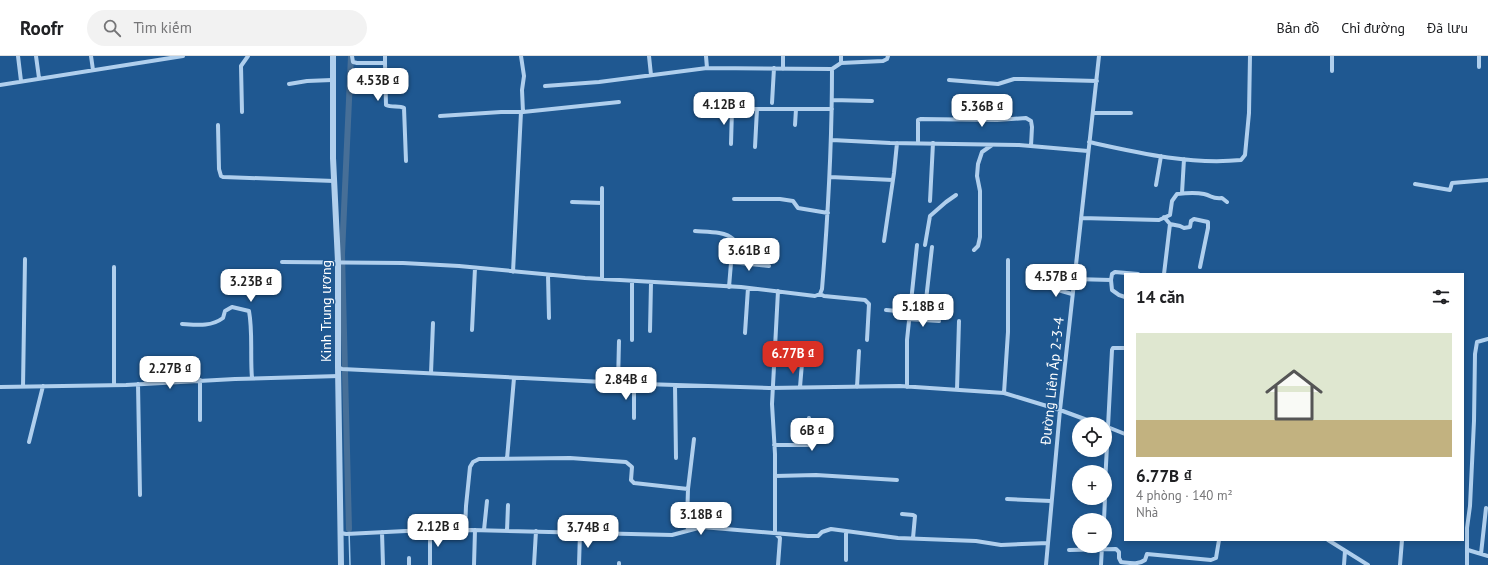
<!DOCTYPE html>
<html lang="vi">
<meta charset="utf-8">
<style>
body{margin:0;font-family:"PT Sans",sans-serif;background:#f2f2f2;color:#202124;height:100vh;display:flex;flex-direction:column;font-size:15px;white-space:nowrap}
*{box-sizing:border-box;margin:0}
p{font-size:13px;color:#757577}
.icon{flex:none;width:22px;height:22px;fill:none;stroke:currentColor;stroke-width:2;stroke-linecap:round;stroke-linejoin:round}
.map{position:relative;flex:1;overflow:hidden}
.side{position:absolute;left:1124px;top:217px;width:340px;height:268px;display:flex;flex-direction:column;background:#fff;border-radius:0px;box-shadow:0 2px 6px #0003}
.side>*{flex:none}
.controls{position:absolute;left:1072px;top:361px;display:grid;gap:8px}
.controls a{display:grid;place-items:center;width:40px;height:40px;border-radius:50%;background:#fff;box-shadow:0 2px 6px #0003;font-size:20px}
.price{position:absolute;translate:-50% -34px;padding:0 9px;border-radius:8px;background:#fff;color:#222;font-size:13px;line-height:26px;filter:drop-shadow(0 1px 2px #0008)}
.price::after{content:'';position:absolute;left:50%;top:24px;width:12px;height:9px;margin-left:-6px;background:inherit;clip-path:polygon(0 0,100% 0,50% 100%)}
.price.current{background:#d93025;color:#fff}
ul{padding:0;list-style:none}
li{display:grid;align-content:center;gap:8px;height:212px;padding:0 12px}
li+li{border-top:1px solid #e0e0e0}
li span{display:grid;place-items:center;height:124px;border-radius:0px;color:#555}
li>.icon{margin-inline-start:auto}
span .icon{width:72px;height:72px;fill:#fffc;stroke-width:1}
li b{font-size:17px}
h2{display:flex;justify-content:space-between;align-items:center;height:48px;padding:0 12px;font-size:17px}
header{display:flex;align-items:center;gap:24px;box-sizing:border-box;height:56px;padding:0 20px;background:#fff;border-bottom:1px solid #e0e0e0}
header strong{font-size:19px}
nav{display:flex;gap:22px;margin-inline-start:auto;font-size:14px}
.search{width:280px;height:36px;background:#f2f2f2;display:flex;align-items:center;gap:10px;box-sizing:border-box;padding:0 14px;border-radius:22px;color:#757577;font-size:15px}
.map>svg:first-child{display:block}
.lines{fill:none;stroke-linecap:round;stroke-linejoin:round}
.stream{stroke:#a3cbef;stroke-width:1.5}
.canal{stroke:#476f97;stroke-width:6}
.minor{stroke:#b0cfed;stroke-width:4}
.tertiary{stroke:#b0cfed;stroke-width:6}
.labels{text-anchor:middle;dominant-baseline:central;stroke-width:3;stroke-linejoin:round;paint-order:stroke}
.street-label{font-size:14px;fill:#fff;stroke:#1f5891}
</style>
<header>
<strong>Roofr</strong>
<div class="search"><svg class="icon" aria-label="search" viewBox="0 0 24 24"><circle cx="10" cy="10" r="6"/><path d="M15 15l6 6"/></svg>Tìm kiếm</div>
<nav><a>Bản đồ</a><a>Chỉ đường</a><a>Đã lưu</a></nav>
</header>
<div class="map">
<svg width="1488" height="509" viewBox="0 0 1488 509">
<rect width="100%" height="100%" fill="#1f5891"/>
<g class="lines">
<path class="stream" d="M349,473L350,509"/>
<path class="canal" d="M349,473L342,198L351,0"/>
<path class="minor" d="M18,0L21,25
M36,0L39,22
M91,0L93,14
M352,0L353,6L357,7H385L386,49C392,52 399,49 404,52L406,105
M385,0V7
M521,0L524,20L522,34L523,56
M649,0L651,19
M706,0L707,12
M783,0V13
M841,0V7
M1332,0V15
M1479,0V11
M832,13L841,7L883,5L887,3L888,0
M949,24L998,28L1014,23H1023L1097,25
M289,28L307,25L332,24
M0,29L183,0
M832,44L872,45
M772,47L774,12
M242,56L241,10L248,0
M1093,57H1131
M440,60L501,56H523L619,46
M218,69L219,113L221,120L223,121L334,125
M795,69L796,53H832
M832,84L890,87L1019,89L1088,95
M1089,86C1139,97 1190,109 1241,104L1245,99L1249,57L1250,0
M918,87V64L921,63L997,64L1026,62L1031,65L1032,71L1031,90
M731,88L732,53H796
M755,91L757,53
M830,121L893,124
M1415,128L1450,134L1452,127L1488,124
M1156,129L1161,100
M602,132V223
M1182,137L1184,103
M734,143H780L793,145L798,152L828,157
M930,145L933,87
M572,146L602,147
M1164,161L1170,168L1180,170L1184,172L1190,171L1191,165L1194,163L1208,166V172L1200,211
M1081,162L1159,164L1170,159L1172,145L1177,138C1185,137 1195,136 1204,138C1213,140 1211,143 1222,142L1227,146
M695,175C706,176 725,175 733,183L729,231
M884,185L894,117L897,87
M925,189L930,160L946,146L956,139
M974,194L978,190L980,181V135L977,120L978,108L982,96L992,89
M282,206L403,207L459,210L585,222L741,231L815,240L820,238L822,233C828,160 832,87 832,13L707,12L599,26L545,30
M731,206L769,210
M114,211V329
M513,216L521,56
M1164,218L1170,168
M548,219L549,262
M1074,223L1111,224
M632,225V284
M1044,230L1072,238
M778,235L772,348L775,398V477L780,482L778,509
M820,238L824,240L865,244L869,248L867,284
M1125,241L1119,239L1112,234L1111,224L1112,218L1115,216L1138,218
M926,244L932,191
M886,254L909,256
M908,263L939,265
M182,268C197,269 211,271 223,262L225,255L232,251L249,255C253,277 250,300 252,322
M472,274L475,212
M650,275L651,227
M745,277L748,232
M338,311L342,313L644,328L769,332L900,330L1004,337L1060,354L1098,368
M431,317L433,267
M200,324V364
M618,327L619,285
M138,328L140,439
M675,329L676,402
M0,331L126,329L235,323L339,320
M23,331L25,203
M800,331L802,307
M857,331L859,295
M907,331V284L917,189
M957,334L959,265
M1004,337L1008,276V204
M634,362V327
M1105,370L1125,378
M29,386L43,330
M774,389H808L811,386L809,362
M507,403L514,322
M775,420L816,419L897,424
M1105,428L1112,294L1113,292H1125
M688,433L694,383
M1007,443L1051,445
M902,458L913,459L915,460L913,482
M1104,464L1105,442
M465,474L466,450L470,411L473,406L479,403L570,402L626,406L632,411L631,424L634,427L688,433L687,465L688,474
M484,474L487,445
M430,475V509
M507,475L508,449
M382,476L383,509
M341,477L346,478L406,475L471,474L672,479L702,471L808,480H818L822,476L831,473L898,482L976,485L1001,489L1048,487
M1328,484L1368,509
M1069,494L1116,493L1119,496V502L1121,506C1130,507 1138,509 1145,504L1147,498L1211,504L1216,502L1219,484
M1468,494L1488,500
M1481,498L1486,452
M846,504V475
M409,509V502
M474,509L475,474
M534,509L536,475
M579,509L580,476
M619,509V507
M1046,509L1060,354L1099,0
M1101,509L1102,490
M1344,509L1345,495
M1400,509L1402,484
M1467,509V472L1470,450L1474,365L1475,298L1477,286L1488,283"/>
<path class="tertiary" d="M333,0V102L338,206V311L341,509"/>
</g>
<g class="labels">
<g class="street-label">
<text transform="translate(326 255) rotate(-90)">Kinh Trung ương</text>
<text transform="translate(1052 325) rotate(-84)">Đường Liên Ấp 2-3-4</text>
</g>
</g>
</svg>
<div class="controls">
<a><svg class="icon" aria-label="locate" viewBox="0 0 24 24"><circle cx="12" cy="12" r="6"/><path d="M12 2v4M12 18v4M2 12h4M18 12h4"/></svg></a>
<a>+</a>
<a>−</a>
</div>
<b class="price" style="left:378px;top:46px">4.53B ₫</b>
<b class="price" style="left:724px;top:70px">4.12B ₫</b>
<b class="price" style="left:982px;top:72px">5.36B ₫</b>
<b class="price" style="left:749px;top:216px">3.61B ₫</b>
<b class="price" style="left:1056px;top:242px">4.57B ₫</b>
<b class="price" style="left:251px;top:247px">3.23B ₫</b>
<b class="price" style="left:923px;top:272px">5.18B ₫</b>
<b class="price current" style="left:793px;top:319px">6.77B ₫</b>
<b class="price" style="left:170px;top:334px">2.27B ₫</b>
<b class="price" style="left:626px;top:345px">2.84B ₫</b>
<b class="price" style="left:812px;top:396px">6B ₫</b>
<b class="price" style="left:701px;top:480px">3.18B ₫</b>
<b class="price" style="left:438px;top:492px">2.12B ₫</b>
<b class="price" style="left:588px;top:493px">3.74B ₫</b>
<section class="side">
<h2>14 căn<svg class="icon" aria-label="filters" viewBox="0 0 24 24"><path d="M4 7h16M4 17h16"/><circle cx="9" cy="7" r="2"/><circle cx="15" cy="17" r="2"/></svg></h2>
<ul>
<li><span style="background:linear-gradient(#dfe7d0 70%,#c2b280 0)"><svg class="icon" aria-label="home" viewBox="0 0 24 24"><path d="M3 11l9-7 9 7M6 9v11h12V9"/></svg></span><div><b>6.77B ₫</b><p>4 phòng · 140 m²</p><p>Nhà</p></div></li>
</ul>
</section>
</div>
